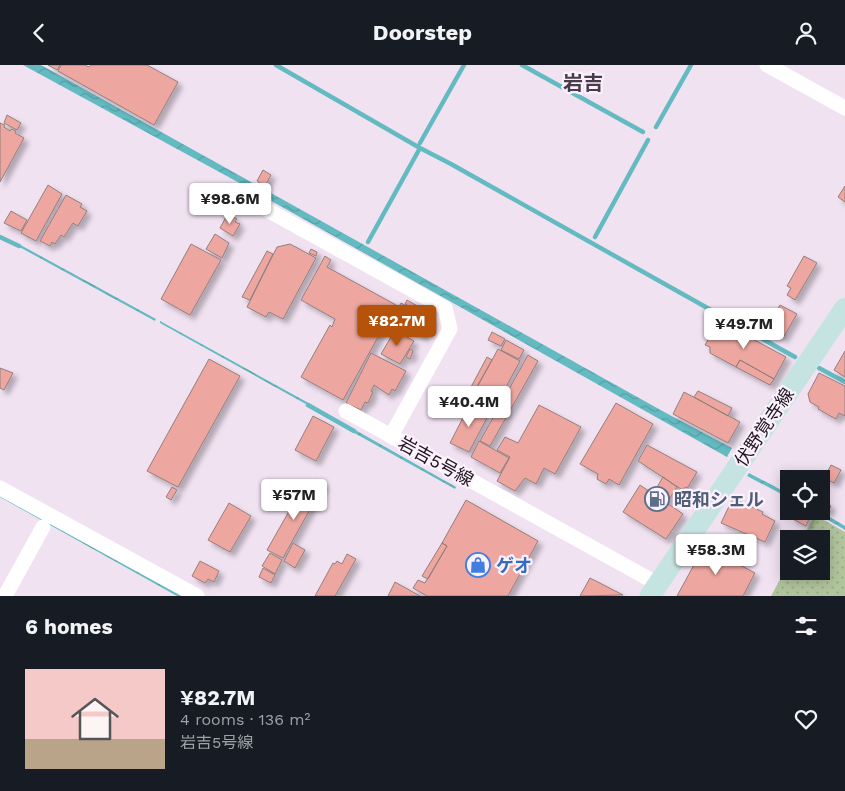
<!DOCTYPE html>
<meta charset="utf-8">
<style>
body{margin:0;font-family:"Work Sans","Noto Sans JP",sans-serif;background:#242831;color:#f1f3f6;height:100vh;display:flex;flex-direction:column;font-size:19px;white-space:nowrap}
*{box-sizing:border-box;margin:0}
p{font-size:16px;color:#9ea1a6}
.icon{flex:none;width:28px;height:28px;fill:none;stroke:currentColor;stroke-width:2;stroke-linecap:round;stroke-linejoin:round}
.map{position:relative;height:531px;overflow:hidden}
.drawer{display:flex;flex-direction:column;background:#171b24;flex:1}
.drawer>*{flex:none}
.controls{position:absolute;left:780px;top:405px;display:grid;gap:10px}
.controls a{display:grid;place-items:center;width:50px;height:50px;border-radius:0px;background:#171b24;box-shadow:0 2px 12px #0003;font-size:25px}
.price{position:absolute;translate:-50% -42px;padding:0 11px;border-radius:5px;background:#fff;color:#222;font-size:16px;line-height:32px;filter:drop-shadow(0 1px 2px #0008)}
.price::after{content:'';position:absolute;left:50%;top:30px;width:15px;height:11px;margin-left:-8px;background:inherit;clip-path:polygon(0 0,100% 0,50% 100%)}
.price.current{background:#b45309;color:#fff}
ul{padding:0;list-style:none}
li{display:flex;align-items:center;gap:15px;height:125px;padding:0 25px}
li span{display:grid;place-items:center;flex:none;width:140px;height:100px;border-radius:0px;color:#555}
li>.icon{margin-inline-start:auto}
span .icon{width:60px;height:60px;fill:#fffc;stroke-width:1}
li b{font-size:21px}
h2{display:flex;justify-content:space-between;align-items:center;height:60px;padding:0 25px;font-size:21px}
header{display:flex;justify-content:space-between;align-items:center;height:65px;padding:0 25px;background:#171b24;font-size:22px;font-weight:700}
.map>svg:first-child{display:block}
.green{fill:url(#green-dots)}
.water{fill:url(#water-waves)}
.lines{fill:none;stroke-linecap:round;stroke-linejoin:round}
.stream{stroke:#63bbc1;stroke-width:4.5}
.building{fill:#eda7a0;stroke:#947e7c;filter:url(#shadow)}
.minor{stroke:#fff;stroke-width:15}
.secondary{stroke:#c5e3e0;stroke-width:21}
.labels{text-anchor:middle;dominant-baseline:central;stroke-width:4.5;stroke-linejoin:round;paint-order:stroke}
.street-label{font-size:18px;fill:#1c171d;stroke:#fcf0fd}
.service-label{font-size:18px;font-weight:bold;fill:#4e5e75;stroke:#fcf0fd;text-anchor:start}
.shop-label{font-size:18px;font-weight:bold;fill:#366cbe;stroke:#fcf0fd;text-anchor:start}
.quarter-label{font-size:20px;font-weight:bold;fill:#493c4a;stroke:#fcf0fd}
</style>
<header><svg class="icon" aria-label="back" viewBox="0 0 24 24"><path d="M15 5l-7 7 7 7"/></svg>Doorstep<svg class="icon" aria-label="person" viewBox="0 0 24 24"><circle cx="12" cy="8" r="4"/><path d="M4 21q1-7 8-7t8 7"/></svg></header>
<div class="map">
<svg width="845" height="531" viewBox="0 0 845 531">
<defs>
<pattern id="green-dots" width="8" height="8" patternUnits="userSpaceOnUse" patternTransform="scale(1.25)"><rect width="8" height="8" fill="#b1c59d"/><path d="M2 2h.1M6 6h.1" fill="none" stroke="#98a887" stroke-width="1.8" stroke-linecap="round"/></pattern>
<pattern id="water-waves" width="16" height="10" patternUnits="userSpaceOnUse" patternTransform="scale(1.25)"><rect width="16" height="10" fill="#63bbc1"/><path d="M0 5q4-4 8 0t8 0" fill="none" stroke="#55a0a5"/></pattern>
<filter id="shadow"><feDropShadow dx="4.5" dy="4.5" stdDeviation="2.5" flood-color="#0004"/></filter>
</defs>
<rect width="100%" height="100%" fill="#f1e2f2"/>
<path class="green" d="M815,450L845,467V531H771L789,498V506H821V474H802Z"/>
<path class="water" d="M23,0H41L666,348L732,383L727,392L234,115Z
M15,177L156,254L155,256L14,179Z
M160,256L314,341L313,343L160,258Z
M350,362L456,422L455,424L349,365Z
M749,408L789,429V433L747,411Z
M0,427L186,531H177L0,432Z
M813,446H820L845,461V465Z"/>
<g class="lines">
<path class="stream" d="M276,0L420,83L451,99L711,245
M522,0L643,67
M656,62L691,0
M420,78L464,0
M0,172L19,181
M595,172L648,75
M368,177L420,83
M718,249L795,292
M819,303L845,317
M308,340L354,366"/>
</g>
<path class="building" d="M48,0H60L57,5Z
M61,0H85L89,2L91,0H147L178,17L154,60L58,6Z
M7,50L21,58L17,65L4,58Z
M0,58L5,60L4,62L10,66L12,64L16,66L15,68L24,73L0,117Z
M263,105L271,110L265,121L257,116Z
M48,120L62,129L36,176L21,168Z
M845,121V137L838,132Z
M66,130L82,139L80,142L87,146L78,161L73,158L64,172L61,170L55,179L52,177L50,181L40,176Z
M11,146L27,155L21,166L4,158Z
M229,150L237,154L235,157L240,159L233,171L220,163L226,152L228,153Z
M215,169L229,178L222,193L206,184Z
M191,179L221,195L190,250L161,234Z
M290,179L316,193L283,254L269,247L266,252L247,242L277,182Z
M311,184L317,187L316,191L309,188Z
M267,186L273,189L250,235L242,232Z
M325,191L331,195L327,202L396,240L343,335L301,312L330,260L332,262L335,254L301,235Z
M804,191L817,198L795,235L787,230L791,223L787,221Z
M407,235L424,245L422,248L405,239Z
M401,238L432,255L423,272L392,254Z
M780,240L797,249L783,273L766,264Z
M719,256L786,292L774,314L740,295L736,302L710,288V282L705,280Z
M395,265L414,276L400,299L381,289Z
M492,267L505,274L501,281L488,275Z
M506,275L524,285L519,294L501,285Z
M410,284L413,286L410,294L406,292Z
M498,284L520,296L492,348L474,337L473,339L469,337Z
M845,286V312L834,305Z
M371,288L406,306L395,326L392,324L389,330L374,320L371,326L373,327L368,338L365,337L361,345L346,338Z
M528,290L538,296L490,381L480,376Z
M487,292L492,295L475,325L471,322Z
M209,294L240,311L178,422L147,406Z
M740,295L774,314L770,320L736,302Z
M0,303L13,308L4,325L0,323Z
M819,308L845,321V351L839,348L836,354L818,344L819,342L810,337L808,329Z
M698,326L732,343L728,351L694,332Z
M684,327L740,357L728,378L673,349Z
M475,338L480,340L477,346L488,351L469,387L450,378L469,341L472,342Z
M616,338L653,359L619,420L609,414L606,419L597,414L598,409L580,399Z
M539,340L581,362L555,409L544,403L536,419L525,413L515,426L497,416L510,392L497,385L505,372L518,378Z
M313,351L334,362L316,396L295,385Z
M479,376L509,393L500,408L471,392Z
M647,380L697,407L688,422L681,424L638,396Z
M831,400L841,405L834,418L824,413Z
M663,412L677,422L667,438L683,449L666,474L623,447L640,420L653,429Z
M316,414L324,419L283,493L267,485L300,427L307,431Z
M172,422L177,425L171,435L166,432Z
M733,433L763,447L762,449L775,456L765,477L721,458Z
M466,435L538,476L508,531H427L413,523L418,515L425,518L447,481L442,478Z
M823,436L831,441L828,447L821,444Z
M229,438L251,451L230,487L208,475Z
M794,446H805L811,449L806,461L791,453Z
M707,476L726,487L723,491L755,508L743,531H677Z
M293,478L305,485L295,503L284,496Z
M442,478L447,481L428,514L422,511Z
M270,488L282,495L275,509L262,501Z
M347,489L356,494L335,531H315L333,498L335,499L337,496L342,499Z
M200,496L219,506L214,517L208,514L205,518L192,511Z
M263,503L275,510L271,518L259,512Z
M590,513L623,530L580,531Z
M395,517L420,531H388Z"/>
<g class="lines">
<path class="minor" d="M767,0L845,43
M262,142L445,243L450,264L391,371L658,519
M346,346L391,371
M0,423L197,531
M5,531L43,462"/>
<path class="secondary" d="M650,531L845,243"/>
</g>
<defs>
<symbol id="fuel-ring" viewBox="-11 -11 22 22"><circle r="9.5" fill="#fcf0fd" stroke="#5c6f8a" stroke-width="1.5"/><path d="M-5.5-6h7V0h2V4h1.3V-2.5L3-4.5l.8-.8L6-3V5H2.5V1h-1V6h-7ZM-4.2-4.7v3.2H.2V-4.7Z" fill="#5c6f8a"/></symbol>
<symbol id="shop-ring" viewBox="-11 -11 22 22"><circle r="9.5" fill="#fcf0fd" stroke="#3f7fe0" stroke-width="1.5"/><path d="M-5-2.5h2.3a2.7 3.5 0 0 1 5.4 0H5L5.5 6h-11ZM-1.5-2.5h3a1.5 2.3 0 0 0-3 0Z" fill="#3f7fe0"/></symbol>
</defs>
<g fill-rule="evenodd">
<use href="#fuel-ring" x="643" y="420" width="28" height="28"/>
<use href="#shop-ring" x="464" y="486" width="28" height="28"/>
</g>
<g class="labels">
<g class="street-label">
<text transform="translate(764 362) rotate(-56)">伏野覚寺線</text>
<text transform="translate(436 396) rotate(29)">岩吉5号線</text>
</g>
<g class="service-label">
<text x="674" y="434">昭和シェル</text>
</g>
<g class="shop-label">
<text x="496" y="500">ゲオ</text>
</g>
<g class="quarter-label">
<text x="583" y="18">岩吉</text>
</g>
</g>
</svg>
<div class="controls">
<a><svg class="icon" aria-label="locate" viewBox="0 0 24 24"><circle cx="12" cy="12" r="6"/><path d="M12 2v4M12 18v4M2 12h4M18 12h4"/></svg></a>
<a><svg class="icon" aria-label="layers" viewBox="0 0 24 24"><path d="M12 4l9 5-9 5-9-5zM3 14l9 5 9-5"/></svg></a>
</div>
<b class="price" style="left:230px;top:160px">¥98.6M</b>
<b class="price current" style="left:397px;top:282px">¥82.7M</b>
<b class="price" style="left:744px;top:285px">¥49.7M</b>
<b class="price" style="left:469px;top:363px">¥40.4M</b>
<b class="price" style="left:294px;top:456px">¥57M</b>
<b class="price" style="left:716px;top:511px">¥58.3M</b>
</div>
<section class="drawer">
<h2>6 homes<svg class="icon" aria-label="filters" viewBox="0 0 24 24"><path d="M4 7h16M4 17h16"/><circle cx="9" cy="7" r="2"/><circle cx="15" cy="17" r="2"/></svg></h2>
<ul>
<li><span style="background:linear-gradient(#f6c9c9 70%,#b9a48a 0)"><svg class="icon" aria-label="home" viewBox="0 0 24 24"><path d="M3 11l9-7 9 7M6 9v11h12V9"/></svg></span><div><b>¥82.7M</b><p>4 rooms · 136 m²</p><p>岩吉5号線</p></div><svg class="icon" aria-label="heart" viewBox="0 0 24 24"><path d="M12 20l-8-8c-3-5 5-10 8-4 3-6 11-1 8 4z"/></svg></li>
</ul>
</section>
